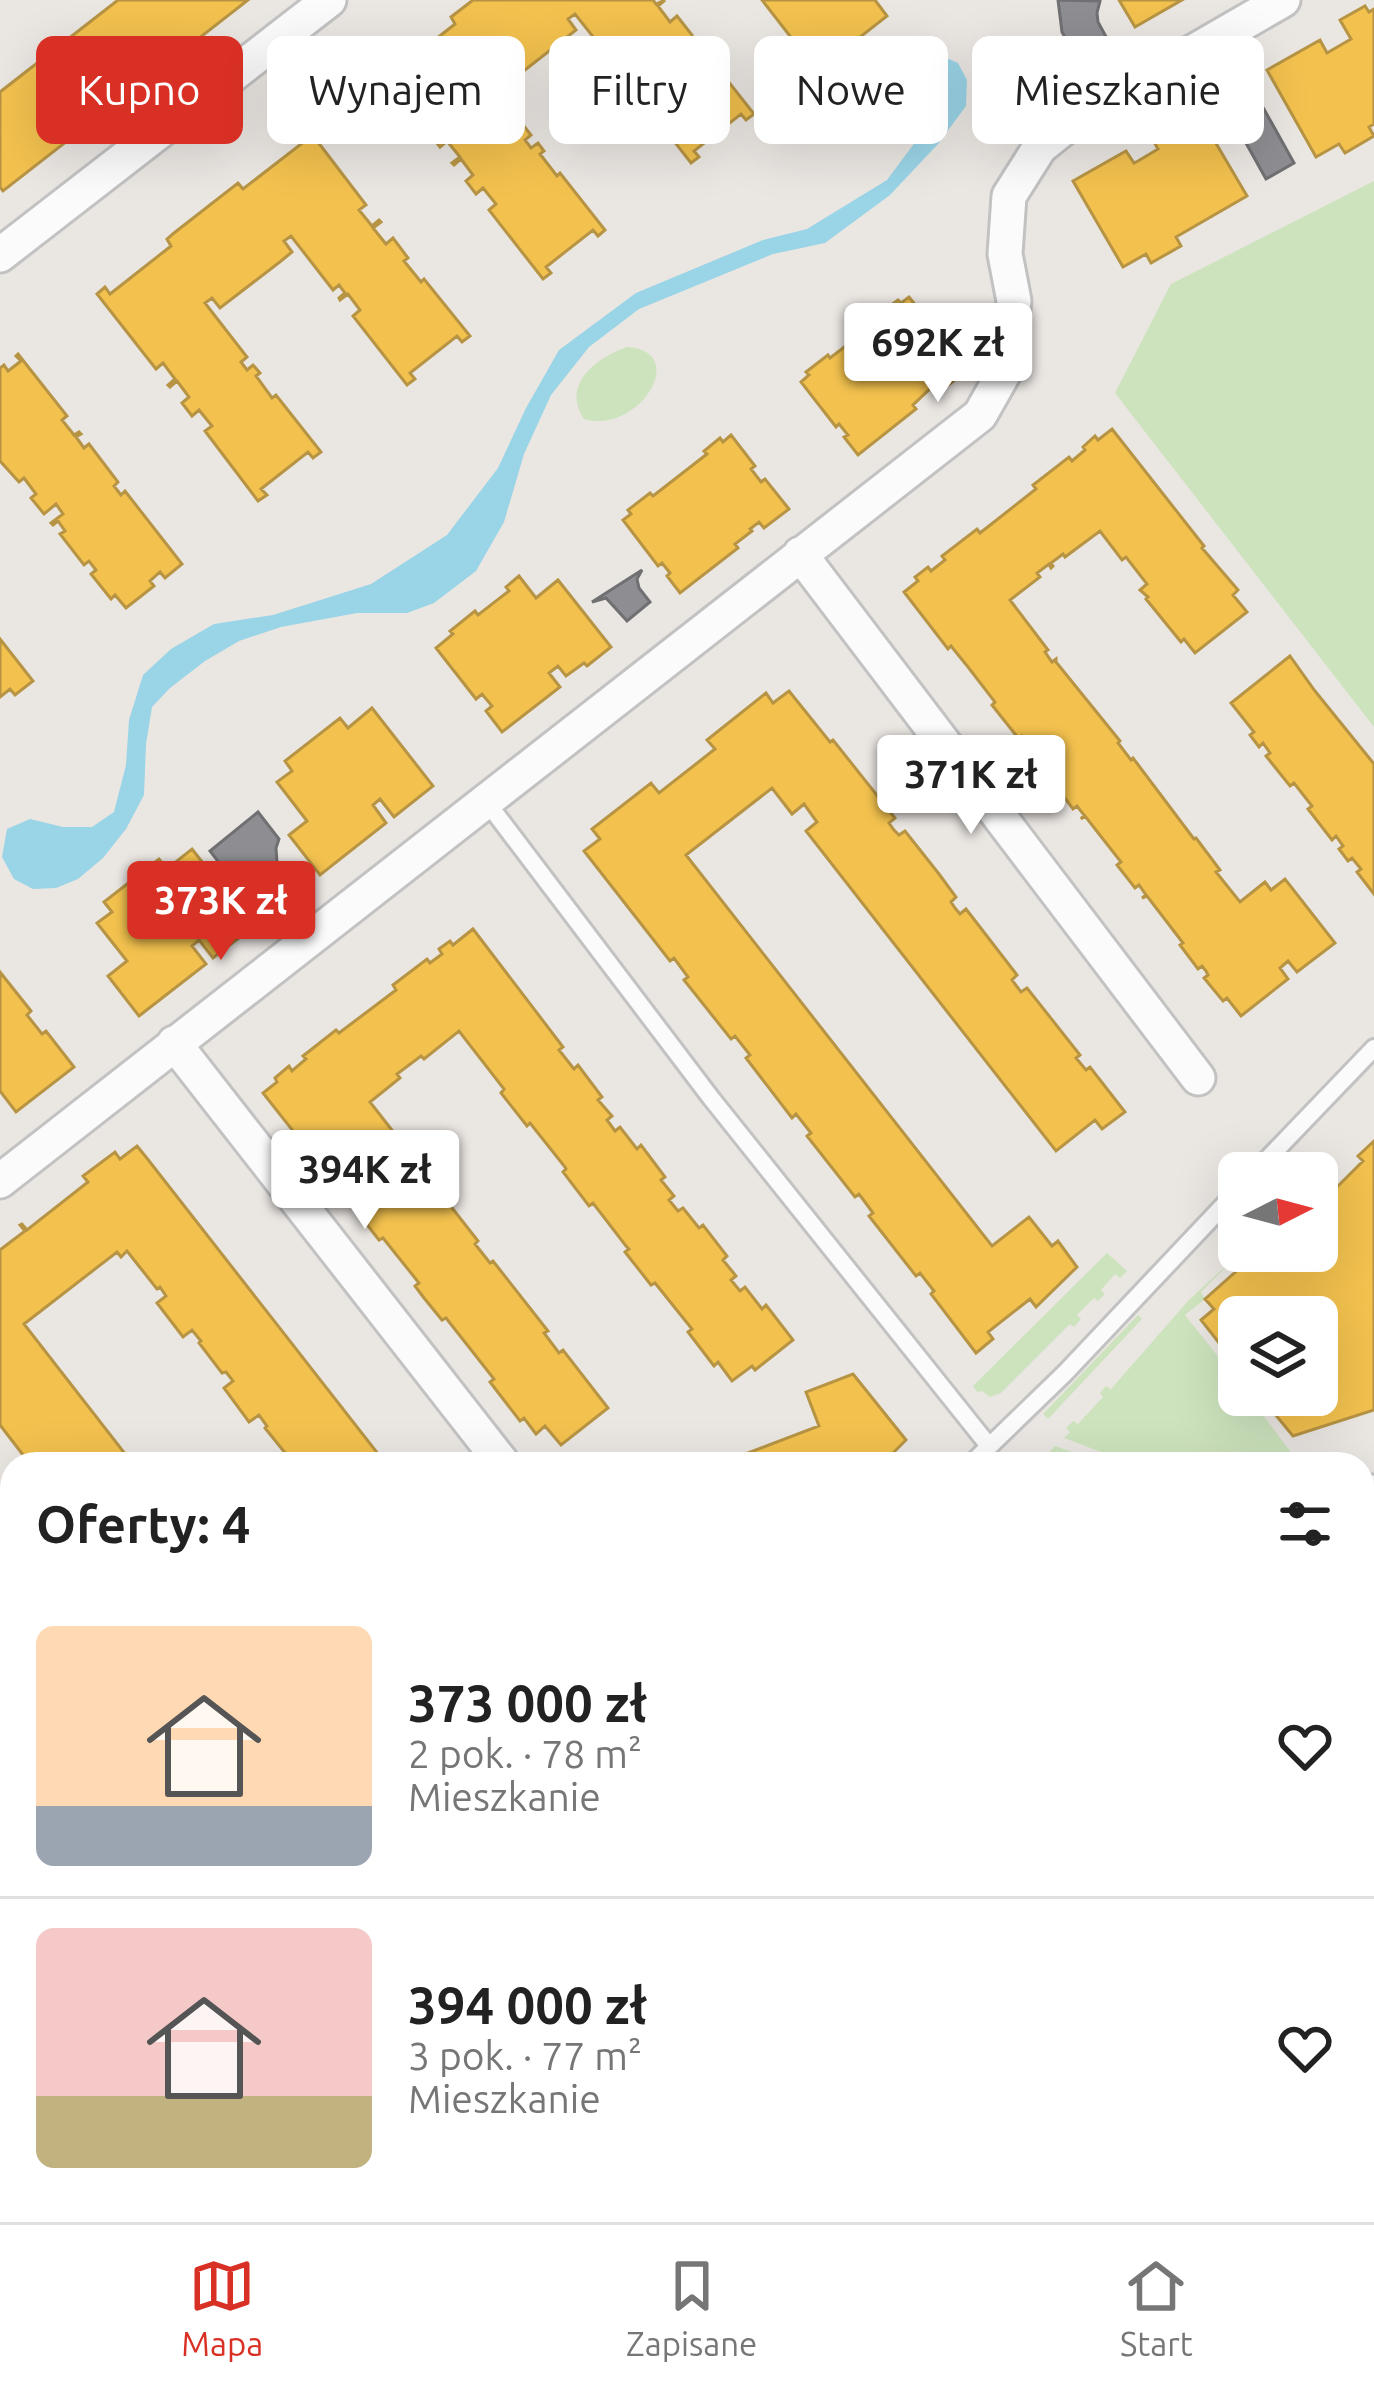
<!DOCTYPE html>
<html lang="pl">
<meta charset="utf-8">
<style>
body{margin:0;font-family:Ubuntu,sans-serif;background:#f2f2f2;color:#222;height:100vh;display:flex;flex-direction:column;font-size:45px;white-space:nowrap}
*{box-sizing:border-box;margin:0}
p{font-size:39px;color:#767676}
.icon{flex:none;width:66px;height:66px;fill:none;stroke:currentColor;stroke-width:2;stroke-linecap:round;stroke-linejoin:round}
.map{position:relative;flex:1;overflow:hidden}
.side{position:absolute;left:0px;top:1452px;width:1374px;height:771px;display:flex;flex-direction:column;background:#fff;border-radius:36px 36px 0 0;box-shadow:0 12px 48px #0002}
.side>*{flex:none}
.top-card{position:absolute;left:36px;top:36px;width:1302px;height:108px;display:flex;gap:24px}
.needle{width:78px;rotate:84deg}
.tools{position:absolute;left:1218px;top:1152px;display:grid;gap:24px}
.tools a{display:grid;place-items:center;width:120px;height:120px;border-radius:18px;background:#fff;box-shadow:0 12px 48px #0002;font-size:60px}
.price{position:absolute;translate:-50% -102px;padding:0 27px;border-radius:12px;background:#fff;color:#222;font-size:39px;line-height:78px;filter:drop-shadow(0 3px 6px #0008)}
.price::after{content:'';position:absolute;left:50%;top:72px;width:36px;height:27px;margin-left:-18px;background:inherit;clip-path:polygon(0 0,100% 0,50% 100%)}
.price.active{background:#d93025;color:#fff}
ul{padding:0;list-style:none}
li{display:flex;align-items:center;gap:36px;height:300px;padding:0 36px}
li+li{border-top:3px solid #e0e0e0}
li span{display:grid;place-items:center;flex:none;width:336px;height:240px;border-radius:18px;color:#555}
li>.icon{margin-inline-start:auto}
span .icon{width:144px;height:144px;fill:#fffc;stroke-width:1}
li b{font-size:51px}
h2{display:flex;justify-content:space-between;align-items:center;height:144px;padding:0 36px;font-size:51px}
.tag{padding:0 42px;border-radius:18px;background:#fff;box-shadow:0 12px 48px #0002;font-size:42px;line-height:108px}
.tag.active{background:#d93025;color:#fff}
.dock{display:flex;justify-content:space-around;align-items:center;height:168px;border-top:3px solid #e0e0e0;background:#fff;font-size:33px;color:#767676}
.dock a{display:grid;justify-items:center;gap:6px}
.dock .active{color:#d93025}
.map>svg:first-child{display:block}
.green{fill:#cde3bd}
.water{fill:#9ad4e7}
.homes{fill:#f2c14e;stroke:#b79444;stroke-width:3}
.industry{fill:#8d8d92;stroke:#707073;stroke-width:3}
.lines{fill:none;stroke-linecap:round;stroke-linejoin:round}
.canal{stroke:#9ad4e7;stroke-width:33}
.lane-casing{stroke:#c3c2c2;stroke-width:22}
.street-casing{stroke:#c3c2c2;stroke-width:39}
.secondary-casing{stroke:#c3c2c2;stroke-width:51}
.lane{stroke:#fcfbfb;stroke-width:16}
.street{stroke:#fcfbfb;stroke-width:33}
.secondary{stroke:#fcfbfb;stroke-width:45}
.tram{stroke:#dededf;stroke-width:3}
</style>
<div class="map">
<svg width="1374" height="2222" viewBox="0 0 1374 2222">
<rect width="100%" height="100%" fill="#eae6e2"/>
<path class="green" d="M1374,181V727L1115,393L1171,284Z
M627,347C691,351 639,435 584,419C561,384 596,358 627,347Z
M1242,1251L1201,1292L1205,1299L1185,1315L1239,1383V1395H1248L1293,1455L1292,1461L1287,1464H1134L1132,1459L1117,1453L1112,1456L1064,1438L1070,1432L1066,1428L1073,1421L1078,1424L1103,1397L1100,1393L1106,1386L1111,1389L1188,1301Z
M1107,1253L1127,1271L1120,1278L1115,1274L1101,1290L1105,1294L1098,1301L1094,1298L1077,1315L1081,1319L1074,1327L1070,1324L1001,1393L990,1397L982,1391L977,1392L973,1386Z
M1138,1315L1142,1319L1048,1419L1043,1414Z
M1055,1446L1105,1464H1038L1034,1460L1041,1453L1045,1457Z
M0,1556L12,1571V1719L0,1703Z
M12,1911V1973L0,1957V1915Z
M12,2112V2211H50L39,2222H0V2116Z
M409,2211H438L441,2214L446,2211H502V2222H413L408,2216Z"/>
<path class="water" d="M942,56L958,63L967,80L966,106L938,144L890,195L825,243L773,254L639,309L589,347L551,395L524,454L504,522L476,571L434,603L407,613H357L281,627L239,641L205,661L170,688L152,707L146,744L144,795L126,829L103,858L78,879L56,888L33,889L14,879L2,857L7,829L30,819L63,827H92L114,812L126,765L129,720L143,675L171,649L214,624L273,615L371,584L447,535L498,468L526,408L559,350L636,293L763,240L807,229L887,180L916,141L931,115L938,87L932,73L933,64Z"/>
<path class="homes" d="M118,0H248L3,191L0,187V92Z
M473,0H653L656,4L665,0L658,6L670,22L677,16L692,35L689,39L705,60L709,57L754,114L746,120L741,114L694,151L699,157L691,163L637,94L644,88L632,72L625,78L623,76L629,71L624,63L618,68L575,14L568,19L576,30L516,77L504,86L496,76L489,81L531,135L525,140L531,148L538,143L544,151L540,154L557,176L560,173L605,230L598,236L593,230L546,267L551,273L543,279L489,210L496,204L483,188L476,194L466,181L473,175L461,159L454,165L452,163L460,157L447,141L440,147L381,72L389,65L394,72L455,24L451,17Z
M762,0H875L887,16L817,71Z
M1119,0H1182L1135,27Z
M1365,6L1369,12L1374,9V124L1369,127L1374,136L1345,153L1339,144L1316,157L1267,70L1320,40L1327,53L1351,39L1340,20Z
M359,53L367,63L349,77L341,66Z
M1197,111L1247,196L1176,237L1181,246L1151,263L1146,254L1123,267L1073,181L1126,151L1134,163L1138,161L1158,149L1147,130L1171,116L1175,123Z
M308,129L366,205L359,210L372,226L379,220L381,222L373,228L386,244L393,238L408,258L404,261L421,282L424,279L470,336L462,342L457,336L410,373L415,379L407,385L353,316L360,310L348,294L340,300L339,298L345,293L339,285L333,290L291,236L284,241L292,252L281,261L220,308L212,298L205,303L247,357L241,362L247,370L253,365L260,373L256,376L272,398L276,395L321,452L313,458L308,452L261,489L267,495L258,501L205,431L212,426L199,410L192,416L182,403L189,397L177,381L170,387L168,385L175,379L163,363L156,369L97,294L105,287L110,294L171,246L167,239L174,233L238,183L243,189L305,141L300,135Z
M909,297L933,327L929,331L939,343L943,340L967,370L942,390L937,383L933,386L913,405L916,409L858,455L844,437L848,435L839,424L836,427L801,382L809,375L806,372L828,355L830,358L885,316L882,312L898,300L901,303Z
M18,354L67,416L62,420L74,435L79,432L81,434L76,437L84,448L89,444L118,482L114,486L121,495L125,491L182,564L165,578L160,572L150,581L154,586L126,608L115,595L111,599L91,574L96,570L89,561L84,565L60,534L65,531L58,521L53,525L51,523L63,514L56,504L44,514L31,498L36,494L24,478L19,482L0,461V368L4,365L8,371L21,361L16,356Z
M1112,429L1204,546L1202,548L1238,590L1233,595L1247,612L1195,653L1184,639L1181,642L1146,599L1148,597L1140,590L1147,584L1126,557L1122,560L1100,531L1065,557L1063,554L1051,563L1053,566L1051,568L1049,564L1037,573L1040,577L1010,600L1048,650L1045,652L1052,662L1056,659V662L1120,741L1118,743L1131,760L1133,758L1194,839L1196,838L1220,870L1216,872L1240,902L1265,882L1271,890L1285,879L1335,943L1297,972L1288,961L1280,968L1288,979L1241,1016L1227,998L1223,1001L1204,978L1208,975L1206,971L1202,966L1198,969L1180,945L1183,943L1147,896L1142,898L1146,895L1139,885L1135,888L1117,865L1121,862L1085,816L1081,819L1084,815L1077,806L1073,809L1055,785L1059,782L1022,736L1019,739L992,705L995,702L968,667L951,646L948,649L904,592L918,581L915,577L928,567L931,571L945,560L942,556L977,529L980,533L1036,489L1033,485L1069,457L1072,461L1085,450L1083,447L1095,436L1098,440Z
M731,435L755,466L751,469L761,482L765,479L789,509L764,528L759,522L750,529L752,531L735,544L738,548L680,593L667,576L670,573L662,563L658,566L623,520L631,514L628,510L650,493L653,496L707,454L704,451L720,438L723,442Z
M519,576L536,598L558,580L611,647L587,666L584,663L566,676L558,666L549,673L560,687L502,732L486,711L492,706L482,694L476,699L436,648L453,634L450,631L475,611L478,615L509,591L506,587Z
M0,639L33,681L15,695L10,689L0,697Z
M1290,656L1315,691L1374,764V894L1357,872L1361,869L1352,858L1348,861L1339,849L1343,846L1336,836L1332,840L1308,809L1312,806L1294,783L1290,786L1266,756L1270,753L1263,743L1259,747L1250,735L1254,732L1231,703Z
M789,691L830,742L833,740L895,818L889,823L894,830L899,835L905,831L939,874L956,897L951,902L955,908L960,914L966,909L1017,975L1012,980L1021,992L1027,988L1080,1055L1076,1058L1086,1070L1090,1067L1125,1112L1102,1129L1095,1120L1056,1151L806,831L817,822L804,804L792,814L772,788L686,855L992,1246L1029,1217L1052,1246L1058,1241L1077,1267L1036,1307L1030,1299L988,1332L993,1339L976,1353L931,1294L934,1291L920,1273L916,1276L869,1216L873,1213L862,1198L859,1194L855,1197L807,1136L811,1133L796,1114L792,1118L746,1058L750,1055L735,1036L731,1039L684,980L688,977L674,958L670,961L584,851L600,839L592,829L651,783L659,793L715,749L707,740L766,693L773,703Z
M372,708L433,786L394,817L380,799L373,805L386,823L320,875L289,835L307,821L277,782L292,771L285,761L340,718L348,728Z
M192,849L253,927L213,958L199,940L192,946L206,964L139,1016L108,976L127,961L97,923L112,912L104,902L159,859L167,869Z
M473,929L563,1047L559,1050L574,1069L578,1065L602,1097L598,1100L612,1116L607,1120L615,1131L620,1127L637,1149L641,1145L665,1177L661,1180L674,1196L669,1200L678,1211L683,1208L699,1228L703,1225L727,1256L723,1260L736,1276L731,1280L740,1291L745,1287L762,1309L766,1305L793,1340L755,1370L752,1366L732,1381L718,1362L714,1366L688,1332L692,1329L655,1283L651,1285L625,1252L629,1249L626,1246L593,1203L589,1206L563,1172L566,1169L565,1167L530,1123L527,1126L501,1093L504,1089L459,1031L424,1059L421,1056L397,1074L400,1078L370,1102L416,1161L412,1165L427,1184L431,1181L478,1241L475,1244L490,1263L493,1261L548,1331L544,1333L559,1353L563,1350L608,1408L561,1445L545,1426L536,1434L524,1418L520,1421L490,1382L494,1379L446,1318L442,1320L424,1298L415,1286L419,1283L383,1238L379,1240L355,1209L352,1206L356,1203L325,1164L312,1147L308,1150L263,1093L277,1082L275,1078L289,1066L292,1071L306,1059L303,1056L336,1030L339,1033L396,990L393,985L427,959L430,963L442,954L439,949L450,941L453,945Z
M0,972L31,1011L27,1015L42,1034L46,1031L74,1067L16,1112L0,1091Z
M1374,1141V1410L1293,1436L1274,1413L1285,1404L1278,1395H1317V1317H1239L1238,1367L1201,1320L1214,1309L1205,1299L1259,1251L1265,1259L1273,1251H1317V1207L1363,1161L1358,1156Z
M137,1146L146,1157L386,1464H297L292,1457L290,1459L265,1428L267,1426L259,1415L249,1422L224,1388L233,1381L226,1372L222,1373L199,1343L201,1341L192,1330L183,1337L157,1303L166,1296L160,1287L157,1289L127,1251L121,1257L117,1252L24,1324L133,1464H30L0,1425V1250L25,1231L20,1225L22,1224L27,1230L88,1182L83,1176L115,1152L120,1159Z
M853,1374L906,1440L882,1464H719L819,1426L806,1392Z
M1362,1683L1374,1699V1830L1362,1831Z
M1374,1960V2053L1368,2054V2049L1362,2050V1961Z
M1362,2200L1374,2222H1278L1272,2211H1362Z
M632,2211H720L729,2222H640Z
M838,2211H979L967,2221L964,2217L957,2222H842L845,2220Z"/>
<path class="industry" d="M1058,0L1100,1L1097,13L1098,22L1110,44L1079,63L1062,32Z
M1255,93L1294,163L1266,179L1227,109Z
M642,570L637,579L639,588L650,602L627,621L606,598L592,602Z
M258,812L279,839L276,848L277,862L287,875L261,895L251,883L240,878H231L210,851Z"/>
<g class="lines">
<path class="canal" d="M0,1730L12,1745"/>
<defs>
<path id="lane" d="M486,801L711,1098L989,1446
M1254,1173L1374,1048
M971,1464L1065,1373L1239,1189
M0,1509L12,1524
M528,2220L533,2222"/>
<path id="street" d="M0,255L329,0
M800,554L1198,1078
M174,1043L503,1464
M0,1181L980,415L1006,369L1014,301L1005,254L1009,196L1040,147L1070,123L1283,0
M0,1821L12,1836
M0,2010L5,2009
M225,2211L234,2222"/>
<path id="secondary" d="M1362,1502L1374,1498
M1362,1600L1374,1595
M131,2222L142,2211
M309,2222L320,2211"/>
</defs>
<use href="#lane" class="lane-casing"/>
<use href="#street" class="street-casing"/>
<use href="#secondary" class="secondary-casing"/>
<use href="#lane" class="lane"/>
<use href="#street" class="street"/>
<use href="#secondary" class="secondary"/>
<path class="tram" d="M1362,1560L1374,1556
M212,2222L224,2211"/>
</g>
</svg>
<div class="tools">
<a><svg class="needle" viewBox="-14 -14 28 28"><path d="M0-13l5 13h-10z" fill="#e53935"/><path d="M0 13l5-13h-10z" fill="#767676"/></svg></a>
<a><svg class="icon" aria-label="layers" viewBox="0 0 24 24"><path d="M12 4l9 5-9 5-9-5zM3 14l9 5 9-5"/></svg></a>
</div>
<b class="price" style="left:938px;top:405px">692K zł</b>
<b class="price" style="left:971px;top:837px">371K zł</b>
<b class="price active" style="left:221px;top:963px">373K zł</b>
<b class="price" style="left:365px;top:1232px">394K zł</b>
<div class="top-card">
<a class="tag active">Kupno</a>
<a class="tag">Wynajem</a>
<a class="tag">Filtry</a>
<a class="tag">Nowe</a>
<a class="tag">Mieszkanie</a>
</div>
<section class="side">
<h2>Oferty: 4<svg class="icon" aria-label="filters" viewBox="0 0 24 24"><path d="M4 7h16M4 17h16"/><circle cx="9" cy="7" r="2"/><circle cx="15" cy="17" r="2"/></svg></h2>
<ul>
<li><span style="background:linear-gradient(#ffd9b3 75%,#9aa5b1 0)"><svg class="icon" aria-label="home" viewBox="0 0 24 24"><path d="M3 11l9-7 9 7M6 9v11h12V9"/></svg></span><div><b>373 000 zł</b><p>2 pok. · 78 m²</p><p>Mieszkanie</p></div><svg class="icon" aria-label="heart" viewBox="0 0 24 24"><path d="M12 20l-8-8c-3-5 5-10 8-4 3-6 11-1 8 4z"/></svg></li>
<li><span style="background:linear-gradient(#f6c9c9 70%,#c2b280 0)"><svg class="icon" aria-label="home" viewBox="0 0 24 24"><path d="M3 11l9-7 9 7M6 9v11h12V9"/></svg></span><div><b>394 000 zł</b><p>3 pok. · 77 m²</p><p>Mieszkanie</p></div><svg class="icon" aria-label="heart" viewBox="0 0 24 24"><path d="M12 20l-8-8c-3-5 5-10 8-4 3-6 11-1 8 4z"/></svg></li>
</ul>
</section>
</div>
<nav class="dock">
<a class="active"><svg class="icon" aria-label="map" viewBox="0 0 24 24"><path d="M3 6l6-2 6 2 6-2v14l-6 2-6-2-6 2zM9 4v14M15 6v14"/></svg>Mapa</a>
<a><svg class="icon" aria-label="saved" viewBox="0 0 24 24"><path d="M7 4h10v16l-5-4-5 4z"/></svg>Zapisane</a>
<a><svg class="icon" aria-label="home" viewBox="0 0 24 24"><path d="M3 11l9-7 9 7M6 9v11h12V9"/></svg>Start</a>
</nav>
